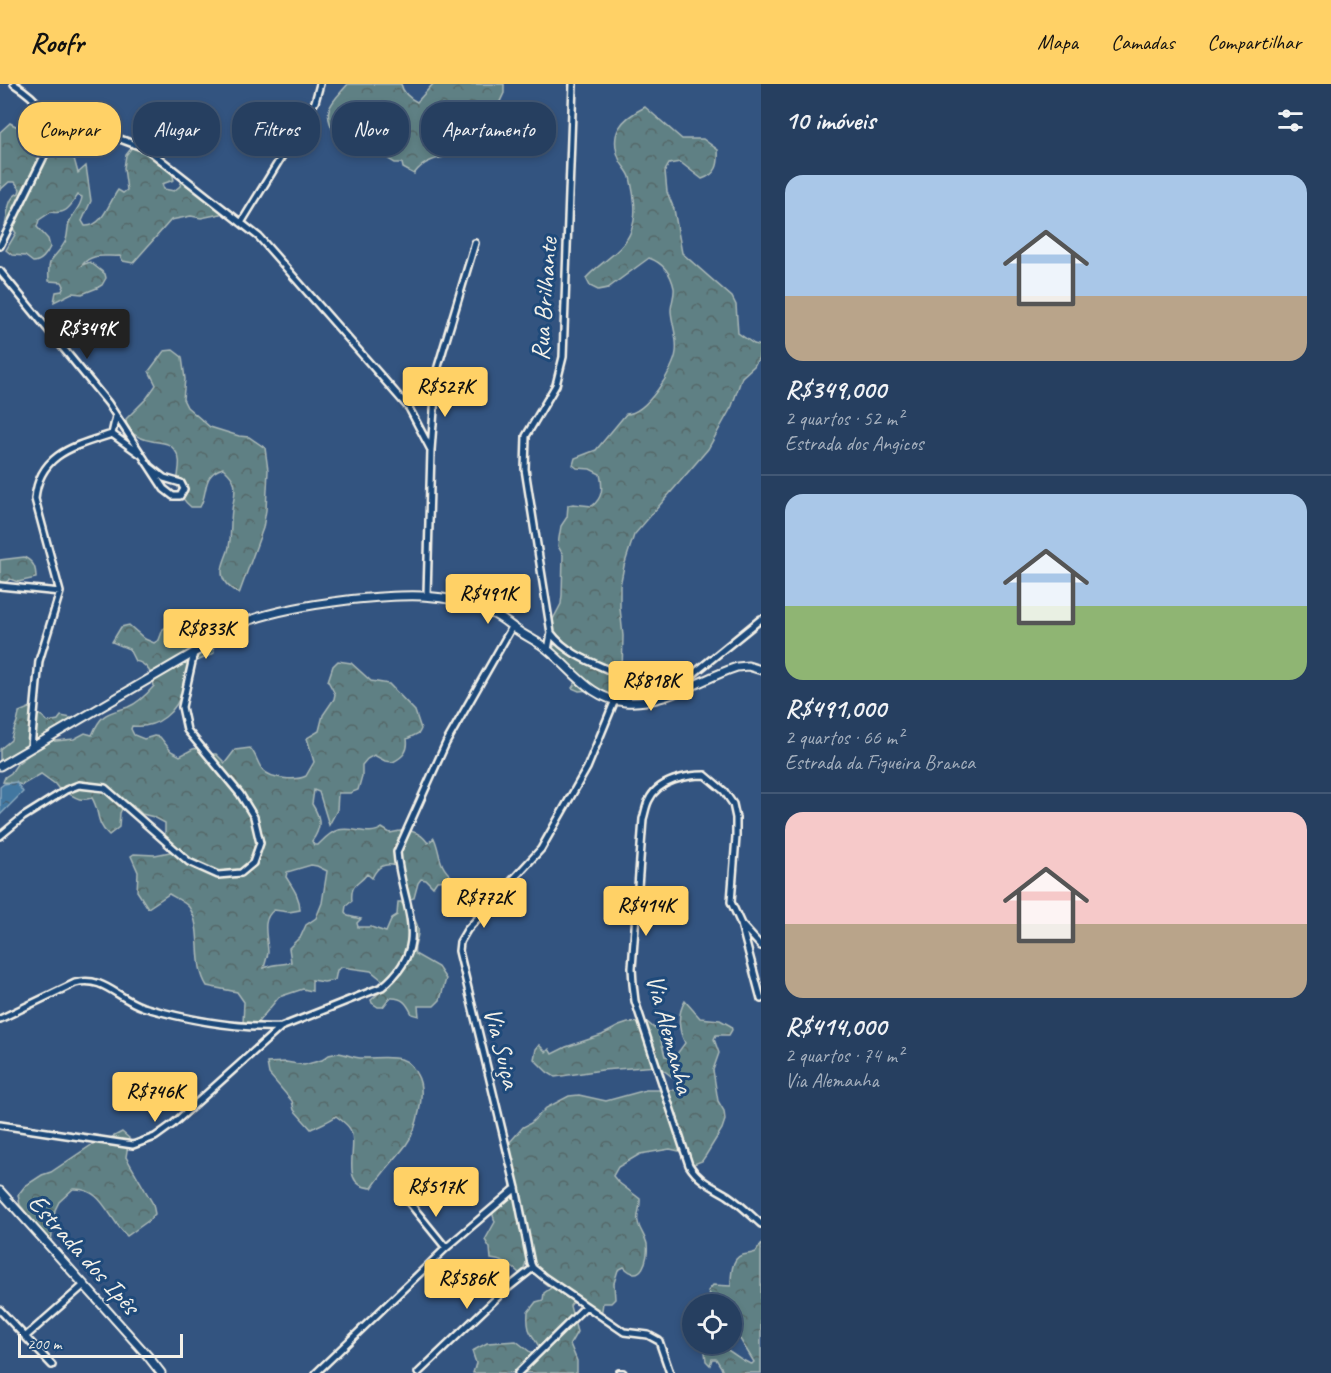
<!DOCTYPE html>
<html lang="pt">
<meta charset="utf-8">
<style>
body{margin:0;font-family:Caveat,sans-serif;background:#324a69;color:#f1f3f6;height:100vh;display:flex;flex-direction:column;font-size:22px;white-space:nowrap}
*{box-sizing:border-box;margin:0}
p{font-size:20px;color:#a4afbd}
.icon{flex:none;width:33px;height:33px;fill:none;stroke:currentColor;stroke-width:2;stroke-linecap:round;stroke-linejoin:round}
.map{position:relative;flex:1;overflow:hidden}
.details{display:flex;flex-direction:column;background:#263f60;width:570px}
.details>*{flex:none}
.top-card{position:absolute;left:18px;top:18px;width:570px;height:54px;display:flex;gap:12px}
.controls{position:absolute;left:682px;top:1210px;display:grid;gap:12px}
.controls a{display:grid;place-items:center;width:60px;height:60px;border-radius:50%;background:#263f60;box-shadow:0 3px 9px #0003,0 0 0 2px #425875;font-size:30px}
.scale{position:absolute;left:18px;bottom:15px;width:165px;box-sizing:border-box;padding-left:6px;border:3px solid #f4f1e8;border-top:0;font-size:16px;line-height:21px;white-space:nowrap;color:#f4f1e8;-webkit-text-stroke:4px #1f4a7a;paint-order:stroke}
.price{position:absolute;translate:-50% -51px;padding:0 14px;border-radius:6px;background:#ffd166;color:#111;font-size:20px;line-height:39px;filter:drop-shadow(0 2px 3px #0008)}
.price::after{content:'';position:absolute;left:50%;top:36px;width:18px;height:14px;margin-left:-9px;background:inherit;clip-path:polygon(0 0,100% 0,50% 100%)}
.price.on{background:#222;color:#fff}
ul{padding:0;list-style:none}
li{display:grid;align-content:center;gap:12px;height:318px;padding:0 24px}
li+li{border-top:2px solid #425875}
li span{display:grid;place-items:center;height:186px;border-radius:18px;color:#555}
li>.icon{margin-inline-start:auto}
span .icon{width:108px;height:108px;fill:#fffc;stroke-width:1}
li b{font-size:26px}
h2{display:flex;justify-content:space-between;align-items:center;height:72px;padding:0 24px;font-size:26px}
.pill{padding:0 21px;border-radius:24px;background:#263f60;box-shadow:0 3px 9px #0003,0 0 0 2px #425875;font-size:21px;line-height:54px}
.pill.on{background:#ffd166;color:#111}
header{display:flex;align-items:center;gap:36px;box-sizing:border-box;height:84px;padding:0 30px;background:#ffd166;color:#111}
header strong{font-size:28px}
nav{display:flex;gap:33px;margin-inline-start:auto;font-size:21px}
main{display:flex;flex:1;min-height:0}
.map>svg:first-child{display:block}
.forest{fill:url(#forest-crowns);stroke:#aab8b6;stroke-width:1.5;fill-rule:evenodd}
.water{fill:url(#water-ripples);stroke:#8aa8bd;stroke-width:1.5}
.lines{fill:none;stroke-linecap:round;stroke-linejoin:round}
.minor-casing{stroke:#f4f1e8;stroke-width:10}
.major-casing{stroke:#f4f1e8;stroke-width:11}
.minor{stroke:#1f4a7a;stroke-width:5}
.major{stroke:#1f4a7a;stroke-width:7}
.labels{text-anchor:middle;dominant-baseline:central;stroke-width:6;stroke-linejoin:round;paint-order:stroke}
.street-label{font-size:26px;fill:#f4f1e8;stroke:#1f4a7a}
</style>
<header>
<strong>Roofr</strong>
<nav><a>Mapa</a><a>Camadas</a><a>Compartilhar</a></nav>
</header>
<main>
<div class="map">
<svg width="761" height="1289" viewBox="0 0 761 1289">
<defs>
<pattern id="forest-crowns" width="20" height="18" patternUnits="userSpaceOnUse" patternTransform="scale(1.5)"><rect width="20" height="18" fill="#5f8084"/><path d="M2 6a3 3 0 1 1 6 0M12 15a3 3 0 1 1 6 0" fill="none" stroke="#556768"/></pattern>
<pattern id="water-ripples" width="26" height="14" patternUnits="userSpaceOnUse" patternTransform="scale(1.5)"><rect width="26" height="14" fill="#4377a0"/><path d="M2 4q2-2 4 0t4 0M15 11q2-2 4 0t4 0" fill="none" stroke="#466073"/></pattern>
</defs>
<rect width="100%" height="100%" fill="#335480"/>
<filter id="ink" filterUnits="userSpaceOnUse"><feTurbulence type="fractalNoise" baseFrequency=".0167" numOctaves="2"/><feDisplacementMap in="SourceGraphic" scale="12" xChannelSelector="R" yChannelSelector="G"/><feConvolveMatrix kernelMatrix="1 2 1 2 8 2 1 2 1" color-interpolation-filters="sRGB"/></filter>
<g filter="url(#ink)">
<path class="forest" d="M348,0H401C403,9 409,14 417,18L433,0H504V9L497,24L493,40L490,43L479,45L478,41L482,38L489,37V32L466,27C461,36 464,45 462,56L469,66V69C449,74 427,71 414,90L403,84L402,79H395L375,67L377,62L369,56L363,47L356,59L351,60L347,54L335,50C321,25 331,20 348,0Z
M645,23L682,55H703L718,66C719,81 717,90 702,95L680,78L669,80L665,87L667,108L674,125L682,169L732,213L736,221L738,249L754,260L761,262L759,273L754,282L742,293L732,322L708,365L634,451L624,482L620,502V524L623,552L622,588L617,607L612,613L590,606L579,607L572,604L576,598L574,592L551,565L558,559L551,539L561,520L562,511L563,471L558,462L559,454L561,442L567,433L568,421L573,420L592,422C603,414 603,403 600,390L590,385L577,384L573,381L575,374L596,366L626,330C646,330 674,286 676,268C678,254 672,241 671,227C671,219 675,211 674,204C671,189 663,179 649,174L608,204L598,206L590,202L586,194C600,178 623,168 631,147C638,130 634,111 630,93C628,87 623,83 620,77C608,49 621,35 645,23Z
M36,24C45,31 50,42 54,53L70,60L78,89L86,82L91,117L82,137L85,142C103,143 109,118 118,106L123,109L127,106L124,84L126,71L133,62C147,65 172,81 174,96L162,100L164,105L174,107L180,102L182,96H185L226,123L227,125L225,129L201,134L191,132L171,136L133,179L123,177L120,172C105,173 93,168 82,181L90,178L105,190L106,194L102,201L97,204L82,210L72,209L54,218L56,208L62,207L64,202L62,198L49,197C47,170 54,178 65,158C68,153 67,145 69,139C72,130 81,123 82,113L78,111C70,123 66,131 51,128L39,136L37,143L48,155L50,163C47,170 41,178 33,178L25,172L12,171L6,166L16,149L14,146L7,144L5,142C8,131 7,113 19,109L20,105L15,98H9L0,106V48L10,39C18,44 22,44 30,39L28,33L32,25Z
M173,266L182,273L185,295L183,315L187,323L210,343L239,352L249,353L265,364L268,386L266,426L263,444L239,510C235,507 228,503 225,498C218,488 225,476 228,467C232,454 230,439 232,426C233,416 237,408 234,398C232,392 227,388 223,384C201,391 209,407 200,423H191C165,401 187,383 176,368C169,357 161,359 152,357C142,356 134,351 127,345L126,335L146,315L156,301L149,287L164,267Z
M24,473C34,478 36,484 36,494L18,498L10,495L0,503V476Z
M187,531L191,537L188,560L193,561L212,557L214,569C205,575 195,575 187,585C183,591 185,597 184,603C177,628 158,645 132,642L131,645L134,651L144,655L154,652L160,653L171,667L180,672L193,665L203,663L208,670H216L225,679L235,666L250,664C257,671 257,680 263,686C271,695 296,697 306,692L314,678L307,654L319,647L323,631L334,615L335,610L328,597L333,582L338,577L351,579L371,597L389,600L415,627L421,645L419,649L407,655C409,667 403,673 393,678L385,677L374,671L367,675L362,681V692L358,706L350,709H338L337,726L329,741L319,708L314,706L312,720C321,734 322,743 312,757L314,761H318C324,755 330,748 338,746C353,742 369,753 382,744L390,749C406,745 418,745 428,759L434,754C441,769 437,780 452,793L451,796L437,797L433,803L426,796L421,795L418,799L414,814L410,815L406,813L396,782C384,778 377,783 372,794L367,790C358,802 350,799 352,817L346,822L345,828L348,832L361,835L357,839L358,843H371L386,848L392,834L397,831L398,818H401C408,827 420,838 418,850C417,858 413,861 415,870L438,883L446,895L440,916L434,922H418L419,932L412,930C407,920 403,913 390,914L383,923H378L372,919L371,916L386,903L387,900L371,887L342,883L337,886L335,896L324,898L312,896V907L303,905L279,913L254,943L243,940L244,918L237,908L207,902C192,879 204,846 189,823C185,818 174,813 169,810L148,824L137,807L138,788L131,772L134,770L155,771L170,768L165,759V739L154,733L142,730L134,722L125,719L120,729L119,743L109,751C95,739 100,726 92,714C73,719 74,708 61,708L55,700L41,690L22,701L16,699L3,698L5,693L11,689L17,680L35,666L0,685V665L11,656C12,646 19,638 19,628L31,623L32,628L42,632L48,638L58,636L61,632L77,635L57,652L55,657L74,655L85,649L92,651C102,628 107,630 128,623C138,619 147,610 154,602C153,592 148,579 135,577L129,565L112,558L121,543L129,541L145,555L154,559L159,556L163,545ZM311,781L317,782L327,787L322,819L316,834L306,841L301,852L289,864L291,878C280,882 276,878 264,884C265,879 267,874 268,869C268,854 260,836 274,826L289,828L300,826C300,813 293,804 286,793L287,788Z
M685,917L700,934L720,936L731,942L732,946L729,951H716L714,955L719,969L713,986L718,1017L724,1027L725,1036L722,1045L706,1071L702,1077L694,1080L679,1067L670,1065L640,1070L618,1083L613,1092L618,1098L640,1115C641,1124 636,1131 638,1138C639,1145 645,1152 647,1160C649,1175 641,1201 624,1183L618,1186L614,1199L615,1215L611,1219H603L601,1232L575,1219H572L570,1222L577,1248L570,1260L577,1277V1289H473L476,1279L472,1267L487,1259L516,1257L534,1271L541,1269C536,1249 526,1255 528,1228L536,1218L543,1216L544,1209L551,1204L543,1198L529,1174H527L524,1185L519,1189C511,1181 502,1176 491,1175L490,1164L485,1156L495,1138L492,1128L511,1107L510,1058L523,1043L531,1039L546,1024L569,1012L579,1011L606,1017L646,1006H676L680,999L658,982L602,986L555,993L547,988L534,975L536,965L539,961L546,968L549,965L552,970L566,963L602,951L619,942L628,939L647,938L654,944L657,942L665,972L674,974L685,959C678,946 677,930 685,917Z
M338,969C347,970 356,975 365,974C377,974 389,972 401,975C408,977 414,984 417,991C427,1007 417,1046 406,1061C395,1076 382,1088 372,1104C337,1102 360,1063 350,1045C347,1040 341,1036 336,1032C329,1038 320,1040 311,1045L294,1026L292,1017L269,990L267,979L286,978L304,981L322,976L329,971Z
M122,1048L129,1054L126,1073L153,1120L155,1130L148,1137L127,1152C108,1135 103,1103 73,1105L59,1118L55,1126L51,1158L20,1121L18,1111L25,1102L42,1091L51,1088L96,1058L105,1057Z
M761,1160V1289H723L721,1283L716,1275H712L710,1281L706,1277L705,1268L710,1261C729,1261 737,1276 752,1280L754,1278L740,1255H732V1221H712L714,1217L708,1207L713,1201L731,1202C731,1193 731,1174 742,1171C747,1170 751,1170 756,1168Z"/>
<path class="water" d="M16,698L23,708L0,731V703L4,700Z"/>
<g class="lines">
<defs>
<path id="minor" d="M50,60L78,55L112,52L147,65L259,153L409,324L431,366
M241,139L315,18L320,0
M0,162L50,60C54,32 36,14 14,0
M0,187L108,319L164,405L173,412H180L184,405L181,399L164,394L150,383
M112,350L140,370
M112,350L116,332
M0,502L60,508
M427,511L431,366L437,286L475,159
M551,549C565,568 588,577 609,586
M548,566L551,549L525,385L526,352L556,301L563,273L573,0
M673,609L697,587L761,535
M615,616L587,684L541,765L467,846L460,858L459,867L516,1104L531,1180L533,1184L544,1193L624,1248L648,1251L659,1257L670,1289
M31,663L39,577L60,508L35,415C39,369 75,362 112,350
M0,752L23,733L66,706L79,701L105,704L189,778L218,791L241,789L253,779L260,759L254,733L240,710L187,646L182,623L194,569
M742,841L761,862
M761,915L741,840L731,818L736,753V734L733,720L724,707L705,691C687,691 658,696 649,716C646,721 645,729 643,735L632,884L633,900L635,917L689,1081C699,1097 712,1102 727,1111C739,1119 750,1130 761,1140
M0,935L75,899C103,891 118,915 143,923C188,936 234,945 281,943
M0,1041L133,1061L155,1053L173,1040L281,943L382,903C435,860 401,822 397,768L446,659L512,543
M408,1117L446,1164
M0,1226L52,1281
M25,1253L84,1201
M316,1289L446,1164L516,1104
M418,1289L504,1207L533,1184
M518,1289L586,1222
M619,1289H623"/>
<path id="major" d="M0,682L250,536C282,525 315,520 348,516C398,511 445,506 491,529C501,533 508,540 517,546C527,553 539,558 548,566C573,586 590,615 625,618C666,621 700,595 737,583L748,582L761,586
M0,1107L147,1271L161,1289"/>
</defs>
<use href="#minor" class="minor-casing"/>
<use href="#major" class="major-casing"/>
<use href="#minor" class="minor"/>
<use href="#major" class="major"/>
</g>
</g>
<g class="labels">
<g class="street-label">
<text transform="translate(544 215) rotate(-86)">Rua Brilhante</text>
<text transform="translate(670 950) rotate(75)">Via Alemanha</text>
<text transform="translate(502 964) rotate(76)">Via Suiça</text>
<text transform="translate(84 1170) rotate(48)">Estrada dos Ipês</text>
</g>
</g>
</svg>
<div class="controls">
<a><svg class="icon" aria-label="locate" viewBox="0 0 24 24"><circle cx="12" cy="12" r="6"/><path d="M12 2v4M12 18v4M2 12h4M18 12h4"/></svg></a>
</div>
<div class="scale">200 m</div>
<b class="price on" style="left:87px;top:276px">R$349K</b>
<b class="price" style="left:445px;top:334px">R$527K</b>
<b class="price" style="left:488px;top:541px">R$491K</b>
<b class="price" style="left:206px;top:576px">R$833K</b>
<b class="price" style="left:651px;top:628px">R$818K</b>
<b class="price" style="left:484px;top:845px">R$772K</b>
<b class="price" style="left:646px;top:853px">R$414K</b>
<b class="price" style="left:155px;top:1039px">R$746K</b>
<b class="price" style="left:436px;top:1134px">R$517K</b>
<b class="price" style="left:467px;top:1226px">R$586K</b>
<div class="top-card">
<a class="pill on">Comprar</a>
<a class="pill">Alugar</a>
<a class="pill">Filtros</a>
<a class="pill">Novo</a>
<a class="pill">Apartamento</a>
</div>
</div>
<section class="details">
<h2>10 imóveis<svg class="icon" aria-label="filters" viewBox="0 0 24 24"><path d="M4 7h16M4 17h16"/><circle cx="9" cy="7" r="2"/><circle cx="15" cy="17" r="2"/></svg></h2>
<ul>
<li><span style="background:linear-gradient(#a9c7e8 65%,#b9a48a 0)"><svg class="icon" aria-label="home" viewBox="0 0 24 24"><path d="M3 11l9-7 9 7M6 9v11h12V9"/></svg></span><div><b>R$349,000</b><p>2 quartos · 52 m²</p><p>Estrada dos Angicos</p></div></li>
<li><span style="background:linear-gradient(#a9c7e8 60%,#8fb573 0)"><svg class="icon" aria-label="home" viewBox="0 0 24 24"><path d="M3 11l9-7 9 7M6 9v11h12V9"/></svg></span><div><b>R$491,000</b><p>2 quartos · 66 m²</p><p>Estrada da Figueira Branca</p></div></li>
<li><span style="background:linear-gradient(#f6c9c9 60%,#b9a48a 0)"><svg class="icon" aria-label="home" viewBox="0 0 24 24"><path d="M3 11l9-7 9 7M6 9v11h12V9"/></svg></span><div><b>R$414,000</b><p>2 quartos · 74 m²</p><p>Via Alemanha</p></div></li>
</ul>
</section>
</main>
